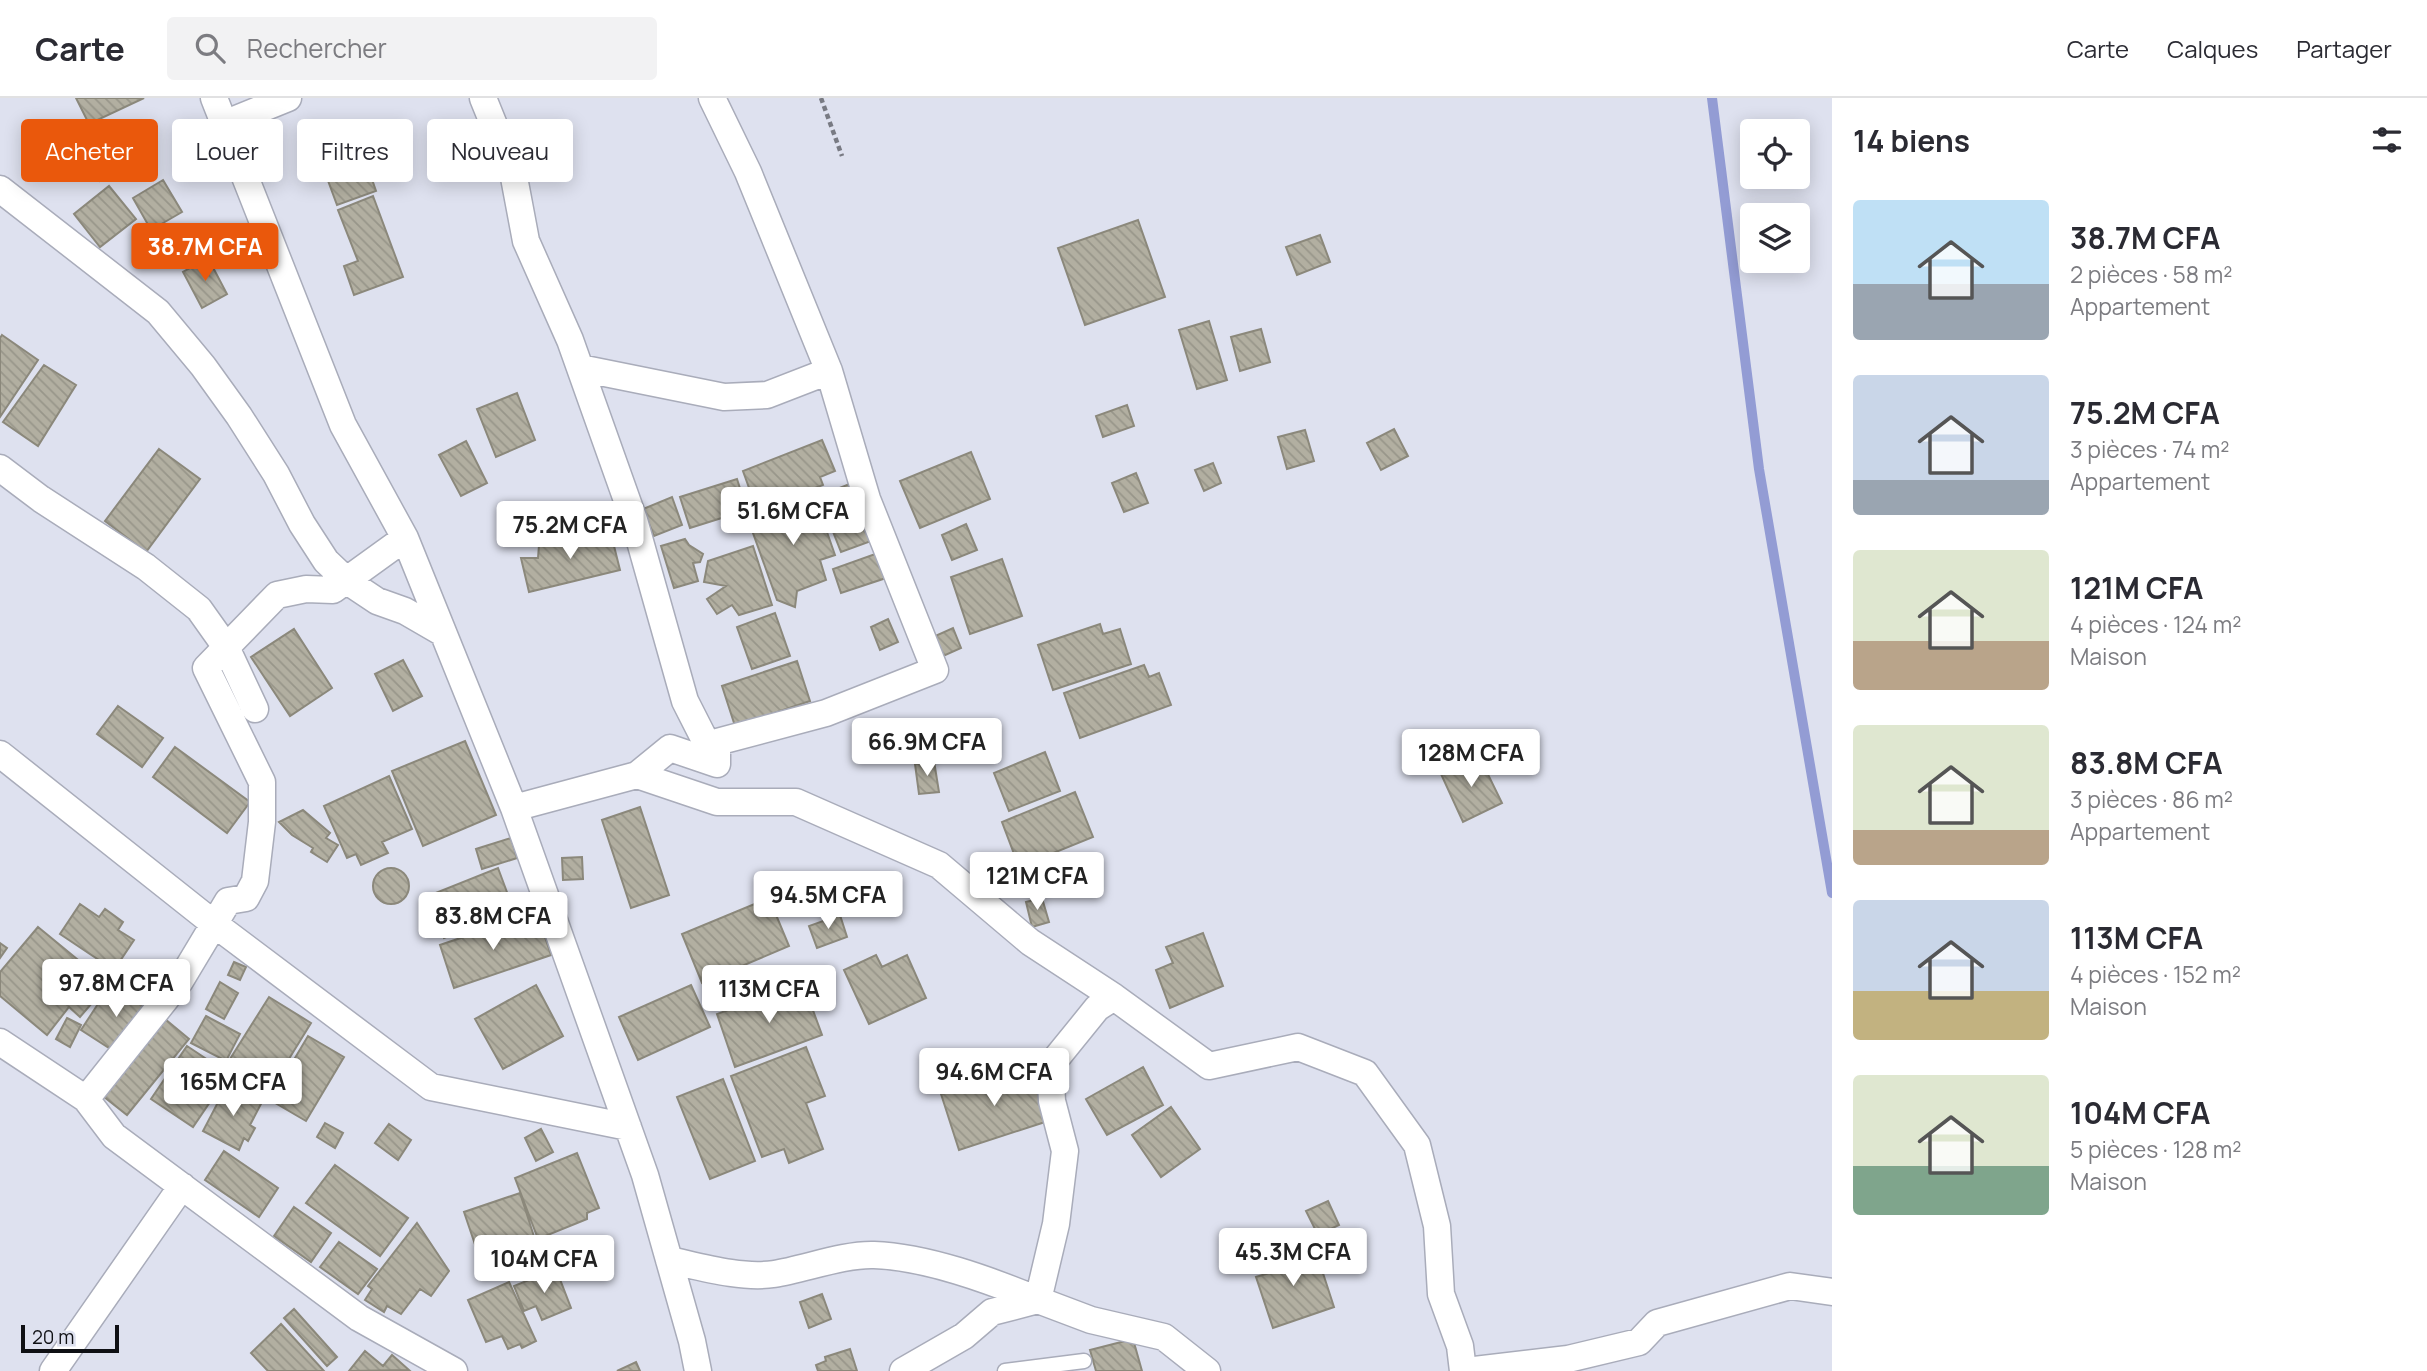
<!DOCTYPE html>
<html lang="fr">
<meta charset="utf-8">
<style>
body{margin:0;font-family:Manrope,sans-serif;background:#f2f2f3;color:#2b2b33;height:100vh;display:flex;flex-direction:column;font-size:26px;white-space:nowrap}
*{box-sizing:border-box;margin:0}
p{font-size:23px;color:#7c7c81}
.icon{flex:none;width:38px;height:38px;fill:none;stroke:currentColor;stroke-width:2;stroke-linecap:round;stroke-linejoin:round}
.map{position:relative;flex:1;overflow:hidden}
.panel{display:flex;flex-direction:column;background:#fff;width:595px}
.panel>*{flex:none}
.banner{position:absolute;left:21px;top:21px;width:665px;height:63px;display:flex;gap:14px}
.buttons{position:absolute;left:1740px;top:21px;display:grid;gap:14px}
.buttons a{display:grid;place-items:center;width:70px;height:70px;border-radius:7px;background:#fff;box-shadow:0 4px 18px #0003;font-size:35px}
.scale{position:absolute;left:21px;bottom:18px;width:98px;box-sizing:border-box;padding-left:7px;border:4px solid #0f1014;border-top:0;font-size:19px;line-height:24px;white-space:nowrap;color:#0f1014;-webkit-text-stroke:5px #dee1ef;paint-order:stroke}
.price{position:absolute;translate:-50% -60px;padding:0 16px;border-radius:7px;background:#fff;color:#222;font-size:23px;line-height:46px;filter:drop-shadow(0 2px 4px #0008)}
.price::after{content:'';position:absolute;left:50%;top:42px;width:21px;height:16px;margin-left:-10px;background:inherit;clip-path:polygon(0 0,100% 0,50% 100%)}
.price.selected{background:#ea580c;color:#fff}
ul{padding:0;list-style:none}
li{display:flex;align-items:center;gap:21px;height:175px;padding:0 21px}
li span{display:grid;place-items:center;flex:none;width:196px;height:140px;border-radius:7px;color:#555}
li>.icon{margin-inline-start:auto}
span .icon{width:84px;height:84px;fill:#fffc;stroke-width:1}
li b{font-size:30px}
h2{display:flex;justify-content:space-between;align-items:center;height:84px;padding:0 21px;font-size:30px}
.pill{padding:0 24px;border-radius:7px;background:#fff;box-shadow:0 4px 18px #0003;font-size:24px;line-height:63px}
.pill.selected{background:#ea580c;color:#fff}
header{display:flex;align-items:center;gap:42px;box-sizing:border-box;height:98px;padding:0 35px;background:#fff;border-bottom:2px solid #e1e1e2}
header strong{font-size:33px}
nav{display:flex;gap:38px;margin-inline-start:auto;font-size:24px}
.search{width:490px;height:63px;background:#f2f2f3;display:flex;align-items:center;gap:18px;box-sizing:border-box;padding:0 24px;border-radius:7px;color:#7c7c81;font-size:26px}
main{display:flex;flex:1;min-height:0}
.map>svg:first-child{display:block}
.lines{fill:none;stroke-linecap:round;stroke-linejoin:round}
.stream{stroke:#939cd4;stroke-width:10}
.building{fill:url(#building-back-hatch);stroke:#8b887b;stroke-width:2}
.service-casing{stroke:#a9acba;stroke-width:17}
.minor-casing{stroke:#a9acba;stroke-width:29}
.path{stroke:#787a83;stroke-width:4.5;stroke-dasharray:5 3.5;stroke-linecap:butt}
.service{stroke:#fff;stroke-width:14}
.minor{stroke:#fff;stroke-width:26}
</style>
<header>
<strong>Carte</strong>
<div class="search"><svg class="icon" aria-label="search" viewBox="0 0 24 24"><circle cx="10" cy="10" r="6"/><path d="M15 15l6 6"/></svg>Rechercher</div>
<nav><a>Carte</a><a>Calques</a><a>Partager</a></nav>
</header>
<main>
<div class="map">
<svg width="1832" height="1273" viewBox="0 0 1832 1273">
<defs>
<pattern id="building-back-hatch" width="6" height="6" patternUnits="userSpaceOnUse" patternTransform="scale(1.75)"><rect width="6" height="6" fill="#b2afa1"/><path d="M-1 5l2 2M0 0l6 6M5-1l2 2" fill="none" stroke="#98968a"/></pattern>
</defs>
<rect width="100%" height="100%" fill="#dee1ef"/>
<g class="lines">
<path class="stream" d="M1712,0L1759,371L1832,795"/>
</g>
<path class="building" d="M76,0H144L89,26Z
M105,48L118,75L100,83L87,56Z
M367,67L376,93L337,107L327,80Z
M163,82L182,114L151,132L133,100Z
M109,88L136,121L100,149L74,116Z
M373,98L403,179L354,197L344,168L358,163L338,112Z
M1138,122L1165,199L1085,227L1058,150Z
M1320,137L1330,164L1297,177L1286,149Z
M208,160L227,196L202,210L183,174Z
M1209,223L1227,282L1197,291L1179,232Z
M1261,231L1270,264L1240,273L1231,239Z
M2,237L38,262L0,319V240Z
M44,267L76,287L38,348L3,324Z
M517,295L535,342L496,359L477,311Z
M1127,307L1134,328L1103,339L1096,318Z
M1394,331L1408,358L1381,372L1367,345Z
M1305,332L1314,363L1287,371L1278,339Z
M822,342L835,373L820,379L823,387L757,412L743,373Z
M466,343L487,385L461,398L439,357Z
M159,351L200,381L146,454L105,423Z
M971,354L990,401L920,430L900,383Z
M1213,365L1221,385L1204,393L1195,372Z
M1136,375L1148,405L1124,414L1112,385Z
M737,381L747,412L690,430L680,399Z
M852,385L874,442L841,454L819,398Z
M814,397L835,457L820,462L826,482L797,493L795,509L777,502L748,421Z
M672,399L682,427L654,438L643,411Z
M966,426L977,452L952,462L942,437Z
M594,433L596,443L612,440L620,472L529,494L521,460H538L539,447Z
M685,441L689,447L703,456L700,464L693,465L698,483L674,490L661,448Z
M753,448L772,507L739,517L732,507L717,516L707,501L726,488L704,484L708,463Z
M878,455L886,480L841,495L833,471Z
M1002,461L1022,518L970,536L951,479Z
M775,515L790,558L752,571L737,529Z
M888,521L898,544L880,552L871,529Z
M1100,526L1103,536L1120,531L1131,566L1053,592L1038,547Z
M953,530L961,550L941,559L933,539Z
M294,531L332,590L290,618L251,559Z
M403,562L422,598L393,613L375,576Z
M797,563L810,603L735,628L722,588Z
M1144,567L1149,579L1159,575L1171,607L1080,640L1064,595Z
M118,608L163,640L142,669L97,636Z
M465,643L496,717L423,748L392,673Z
M175,649L250,704L227,735L153,679Z
M1045,654L1060,693L1009,713L994,675Z
M1479,658L1502,705L1463,724L1441,676Z
M934,663L939,694L919,696L915,666Z
M389,678L412,731L382,744L388,755L361,767L356,756L347,760L324,708Z
M1075,694L1093,739L1019,769L1002,724Z
M640,709L669,797L631,810L602,722Z
M303,712L330,735L326,740L338,747L327,764L311,754L313,750L292,737L279,724Z
M511,740L517,760L482,771L476,751Z
M582,759L583,781L563,782L562,760Z
M498,770L514,813L444,840L428,798Z
M373 788a18 18 0 1 1 36 0a18 18 0 1 1-36 0Z
M769,800L789,848L702,885L682,836Z
M1042,800L1049,824L1032,829L1026,804Z
M80,806L99,819L105,811L123,824L118,832L134,842L114,872L60,836Z
M840,817L847,839L817,850L809,828Z
M520,820L526,838L543,833L551,857L454,890L440,847Z
M38,829L100,880L91,891L99,897L80,919L69,909L47,937L0,898V874Z
M1203,835L1223,888L1170,910L1156,872L1173,865L1166,849Z
M0,845L7,850L0,860Z
M876,857L882,869L907,857L926,900L869,926L844,872Z
M234,864L246,869L240,882L228,877Z
M220,884L238,895L224,921L206,911Z
M803,885L822,937L735,969L717,916Z
M111,886L150,910L120,957L81,932Z
M536,887L563,938L503,971L475,921Z
M691,887L710,929L638,962L619,919Z
M269,899L311,925L268,995L225,969Z
M206,918L240,936L226,963L191,945Z
M67,920L81,927L70,949L56,941Z
M165,921L189,941L127,1017L103,998Z
M308,938L344,959L306,1023L270,1002Z
M187,948L229,976L193,1029L151,1001Z
M806,949L825,998L806,1005L823,1051L789,1065L784,1051L762,1059L731,978Z
M1030,968L1048,1023L959,1052L941,996Z
M1143,969L1163,1007L1107,1037L1086,1001Z
M723,981L755,1063L710,1081L677,999Z
M227,987L262,1004L250,1027L255,1030L248,1043L244,1040L239,1052L203,1033Z
M1171,1009L1200,1051L1161,1079L1132,1037Z
M325,1025L343,1035L335,1050L317,1039Z
M389,1026L411,1042L398,1062L375,1045Z
M541,1031L553,1054L536,1063L525,1040Z
M224,1053L278,1090L259,1119L205,1082Z
M577,1055L599,1110L587,1115V1121L538,1141L515,1080Z
M335,1067L408,1120L380,1158L306,1105Z
M520,1095L540,1157L485,1176L464,1114Z
M1328,1103L1339,1127L1318,1137L1306,1113Z
M294,1109L331,1135L311,1164L274,1138Z
M417,1125L449,1173L431,1198L420,1191L401,1216L387,1208L384,1214L365,1202L372,1191L368,1188Z
M339,1144L377,1171L358,1196L320,1169Z
M1289,1148L1295,1164L1319,1163L1334,1209L1273,1230L1256,1179L1269,1175L1263,1157Z
M556,1171L571,1210L542,1222L536,1208L524,1213L514,1188Z
M509,1184L536,1243L522,1250L520,1246L508,1251L502,1238L486,1244L468,1202Z
M822,1196L831,1221L809,1230L800,1204Z
M294,1211L337,1259L327,1268L284,1220Z
M281,1226L324,1273H268L251,1255Z
M1133,1241L1142,1273H1096L1090,1252Z
M850,1251L857,1273H818L816,1267L826,1263L825,1259Z
M365,1253L383,1268L392,1257L409,1272L349,1273Z
M636,1264L640,1273H617Z"/>
<g class="lines">
<defs>
<path id="service" d="M1005,1273L1084,1263"/>
<path id="minor" d="M214,0L343,327L405,440L514,710L645,1077L692,1243L698,1273
M483,0L513,74L526,143L570,242L634,422L685,603L717,666
M224,26L288,0
M0,91L158,214L203,268L239,318L276,376L302,426L326,463L347,483L377,503L405,513L443,535
M580,270L724,299L767,297L829,273
M0,370L41,401L146,469L199,511L226,549L255,611
M0,656L213,825L431,989L628,1029
M637,677L717,704H796L939,767L1030,844L1114,899L1209,968L1298,949L1365,975L1417,1047L1437,1128L1441,1196L1460,1248L1463,1273
M514,710L637,677L670,650L717,666V644L826,615L935,572L867,401L829,273L748,74L712,0
M0,944L86,1001L114,1038L359,1220L454,1273
M86,1001L180,883L228,803L246,800L255,783L262,724V684L206,570L277,497L306,491L333,492L405,440
M669,1162C701,1169 742,1181 774,1176C805,1171 844,1156 874,1157C927,1159 989,1182 1038,1202L1056,1126L1065,1053L1052,1003L1050,968L1097,910L1114,899
M53,1273L182,1088
M903,1273L964,1238L992,1214L1038,1202L1091,1222L1164,1239L1207,1273
M1466,1273L1568,1261L1639,1244L1657,1225L1790,1188L1832,1194"/>
</defs>
<use href="#service" class="service-casing"/>
<use href="#minor" class="minor-casing"/>
<path class="path" d="M821,0L842,58"/>
<use href="#service" class="service"/>
<use href="#minor" class="minor"/>
</g>
</svg>
<div class="buttons">
<a><svg class="icon" aria-label="locate" viewBox="0 0 24 24"><circle cx="12" cy="12" r="6"/><path d="M12 2v4M12 18v4M2 12h4M18 12h4"/></svg></a>
<a><svg class="icon" aria-label="layers" viewBox="0 0 24 24"><path d="M12 4l9 5-9 5-9-5zM3 14l9 5 9-5"/></svg></a>
</div>
<div class="scale">20 m</div>
<b class="price selected" style="left:205px;top:185px">38.7M CFA</b>
<b class="price" style="left:793px;top:449px">51.6M CFA</b>
<b class="price" style="left:570px;top:463px">75.2M CFA</b>
<b class="price" style="left:927px;top:680px">66.9M CFA</b>
<b class="price" style="left:1471px;top:691px">128M CFA</b>
<b class="price" style="left:1037px;top:814px">121M CFA</b>
<b class="price" style="left:828px;top:833px">94.5M CFA</b>
<b class="price" style="left:493px;top:854px">83.8M CFA</b>
<b class="price" style="left:116px;top:921px">97.8M CFA</b>
<b class="price" style="left:769px;top:927px">113M CFA</b>
<b class="price" style="left:994px;top:1010px">94.6M CFA</b>
<b class="price" style="left:233px;top:1020px">165M CFA</b>
<b class="price" style="left:1293px;top:1190px">45.3M CFA</b>
<b class="price" style="left:544px;top:1197px">104M CFA</b>
<div class="banner">
<a class="pill selected">Acheter</a>
<a class="pill">Louer</a>
<a class="pill">Filtres</a>
<a class="pill">Nouveau</a>
</div>
</div>
<section class="panel">
<h2>14 biens<svg class="icon" aria-label="filters" viewBox="0 0 24 24"><path d="M4 7h16M4 17h16"/><circle cx="9" cy="7" r="2"/><circle cx="15" cy="17" r="2"/></svg></h2>
<ul>
<li><span style="background:linear-gradient(#bfe0f5 60%,#9aa5b1 0)"><svg class="icon" aria-label="home" viewBox="0 0 24 24"><path d="M3 11l9-7 9 7M6 9v11h12V9"/></svg></span><div><b>38.7M CFA</b><p>2 pièces · 58 m²</p><p>Appartement</p></div></li>
<li><span style="background:linear-gradient(#c9d6e8 75%,#9aa5b1 0)"><svg class="icon" aria-label="home" viewBox="0 0 24 24"><path d="M3 11l9-7 9 7M6 9v11h12V9"/></svg></span><div><b>75.2M CFA</b><p>3 pièces · 74 m²</p><p>Appartement</p></div></li>
<li><span style="background:linear-gradient(#dfe7d0 65%,#b9a48a 0)"><svg class="icon" aria-label="home" viewBox="0 0 24 24"><path d="M3 11l9-7 9 7M6 9v11h12V9"/></svg></span><div><b>121M CFA</b><p>4 pièces · 124 m²</p><p>Maison</p></div></li>
<li><span style="background:linear-gradient(#dfe7d0 75%,#b9a48a 0)"><svg class="icon" aria-label="home" viewBox="0 0 24 24"><path d="M3 11l9-7 9 7M6 9v11h12V9"/></svg></span><div><b>83.8M CFA</b><p>3 pièces · 86 m²</p><p>Appartement</p></div></li>
<li><span style="background:linear-gradient(#c9d6e8 65%,#c2b280 0)"><svg class="icon" aria-label="home" viewBox="0 0 24 24"><path d="M3 11l9-7 9 7M6 9v11h12V9"/></svg></span><div><b>113M CFA</b><p>4 pièces · 152 m²</p><p>Maison</p></div></li>
<li><span style="background:linear-gradient(#dfe7d0 65%,#7fa58c 0)"><svg class="icon" aria-label="home" viewBox="0 0 24 24"><path d="M3 11l9-7 9 7M6 9v11h12V9"/></svg></span><div><b>104M CFA</b><p>5 pièces · 128 m²</p><p>Maison</p></div></li>
</ul>
</section>
</main>
